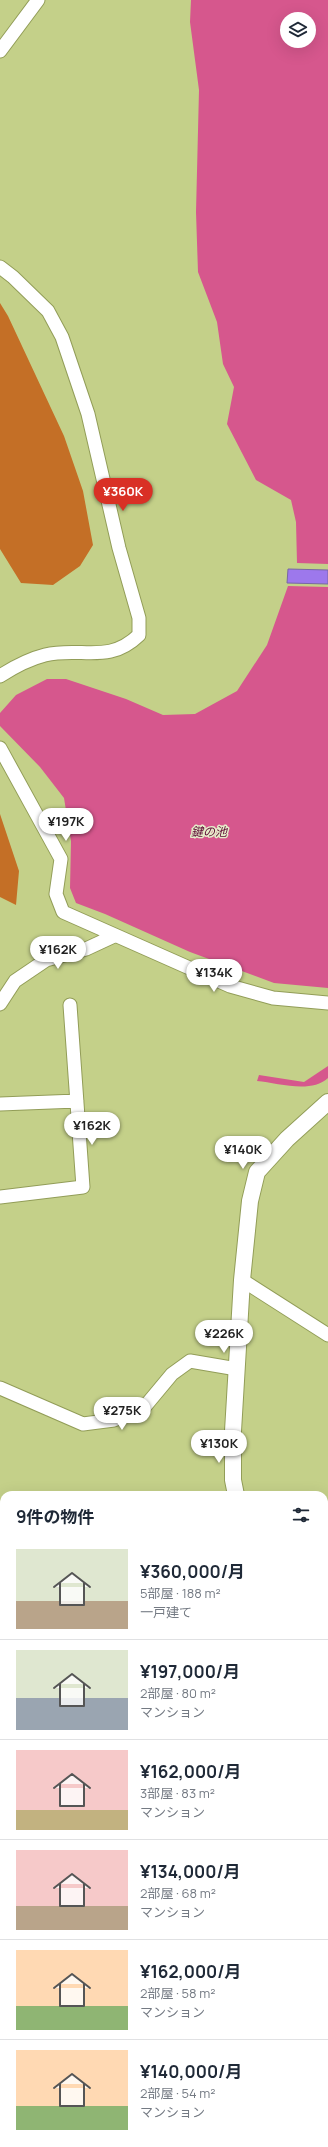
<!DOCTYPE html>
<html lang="ja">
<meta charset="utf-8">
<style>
body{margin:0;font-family:Manrope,"Noto Sans JP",sans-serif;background:#f6f6f7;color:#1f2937;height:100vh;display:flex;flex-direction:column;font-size:15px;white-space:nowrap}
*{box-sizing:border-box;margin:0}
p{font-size:13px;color:#747a83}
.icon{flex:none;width:22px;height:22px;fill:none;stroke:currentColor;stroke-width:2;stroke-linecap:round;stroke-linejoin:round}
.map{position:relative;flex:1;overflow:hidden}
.sheet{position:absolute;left:0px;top:1491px;width:328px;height:656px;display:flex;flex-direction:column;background:#fff;border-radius:12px 12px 0 0;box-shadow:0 4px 16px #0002}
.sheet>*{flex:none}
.buttons{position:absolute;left:280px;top:12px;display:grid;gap:8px}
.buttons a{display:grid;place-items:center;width:36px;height:36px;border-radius:50%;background:#fff;box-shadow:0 4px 16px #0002;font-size:20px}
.price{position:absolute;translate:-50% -34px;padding:0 9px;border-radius:14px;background:#fff;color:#222;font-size:13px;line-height:26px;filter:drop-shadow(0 1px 2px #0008)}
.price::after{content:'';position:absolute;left:50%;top:24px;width:12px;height:9px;margin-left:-6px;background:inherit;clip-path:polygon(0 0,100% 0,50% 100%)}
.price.active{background:#d93025;color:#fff}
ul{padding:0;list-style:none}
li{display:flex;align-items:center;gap:12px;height:100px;padding:0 16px}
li+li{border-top:1px solid #e0e1e3}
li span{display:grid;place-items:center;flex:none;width:112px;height:80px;border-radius:0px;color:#555}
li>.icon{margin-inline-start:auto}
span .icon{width:48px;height:48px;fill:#fffc;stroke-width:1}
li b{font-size:17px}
h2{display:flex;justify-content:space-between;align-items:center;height:48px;padding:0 16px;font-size:17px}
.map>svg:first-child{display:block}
.forest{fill:#c46f26}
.water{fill:#d6578d;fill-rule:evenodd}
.building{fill:#9d78ec;stroke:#7867a3}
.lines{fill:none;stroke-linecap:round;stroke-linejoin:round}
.minor-casing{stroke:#929d58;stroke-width:15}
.tertiary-casing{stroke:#929d58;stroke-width:18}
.trunk-casing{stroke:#929d58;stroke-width:24}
.motorway-casing{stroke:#929d58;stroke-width:24}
.minor{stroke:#fff;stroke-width:13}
.tertiary{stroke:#fff;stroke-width:16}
.trunk{stroke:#fff;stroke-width:22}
.motorway{stroke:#fff;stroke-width:22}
.labels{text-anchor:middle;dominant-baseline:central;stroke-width:3;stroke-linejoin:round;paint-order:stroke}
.water-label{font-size:12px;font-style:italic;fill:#5d0934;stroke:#e6edca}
</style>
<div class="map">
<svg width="328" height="2147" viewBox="0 0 328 2147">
<rect width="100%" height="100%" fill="#c4d089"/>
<path class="forest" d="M0,303L8,316L64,436L83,491L93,545L80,566L53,585L21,583L0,549Z
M0,814L19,871L16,905L0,897Z"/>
<path class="water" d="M191,0H328V564L297,563L296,522L291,500L256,480L227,424L234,387L223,364L217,322L198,272L196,212L199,90L190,22ZM287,19H309V41H287Z
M288,586L328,587V988L274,983L190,952L105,914L76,903L70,888L71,841L64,798L40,767L0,726V713L16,695L47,679H66L126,699L163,715L195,714L237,691L267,645Z
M328,1066V1078C311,1094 278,1083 257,1081L259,1075L304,1082Z"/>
<path class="building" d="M288,569L328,570V584L287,583Z"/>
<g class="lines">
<defs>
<path id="minor" d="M0,51L38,0
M0,267L13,277L48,311L62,337L88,414L119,548L139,618V635C108,665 81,646 45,655C29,659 14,667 0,676
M0,748L61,859L56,894L63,912L230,986L273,998L328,1003
M0,1004L15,981L46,960L86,949L114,936
M0,1104L77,1101
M0,1197L83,1187L70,1005
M242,1280L328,1335
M0,1388L83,1424L114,1420L142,1410L172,1374L190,1361L237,1369
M0,1578L4,1577"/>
<path id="tertiary" d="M236,1495L233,1480V1431L242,1280L250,1201L257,1172L287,1139L328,1102
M324,1604L328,1607"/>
<path id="trunk" d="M0,1936L4,1939
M323,2143L328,2146"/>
<path id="motorway" d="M324,1790L328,1782
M324,1854L328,1847
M324,1914L328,1908
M99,2147L103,2143
M137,2147L140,2143
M165,2147L168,2143"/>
</defs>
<use href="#minor" class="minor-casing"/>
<use href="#tertiary" class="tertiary-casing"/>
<use href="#trunk" class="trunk-casing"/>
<use href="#motorway" class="motorway-casing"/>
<use href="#minor" class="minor"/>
<use href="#tertiary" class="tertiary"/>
<use href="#trunk" class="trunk"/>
<use href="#motorway" class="motorway"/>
</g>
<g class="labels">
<g class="water-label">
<text x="209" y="831">鍵の池</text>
</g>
</g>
</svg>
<div class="buttons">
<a><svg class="icon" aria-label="layers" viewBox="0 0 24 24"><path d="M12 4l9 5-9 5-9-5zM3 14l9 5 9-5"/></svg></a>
</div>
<b class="price active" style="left:123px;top:512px">¥360K</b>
<b class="price" style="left:66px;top:842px">¥197K</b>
<b class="price" style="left:58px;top:970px">¥162K</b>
<b class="price" style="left:214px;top:993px">¥134K</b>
<b class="price" style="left:92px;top:1146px">¥162K</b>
<b class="price" style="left:243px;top:1170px">¥140K</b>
<b class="price" style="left:224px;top:1354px">¥226K</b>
<b class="price" style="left:122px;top:1431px">¥275K</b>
<b class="price" style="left:219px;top:1464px">¥130K</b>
<section class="sheet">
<h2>9件の物件<svg class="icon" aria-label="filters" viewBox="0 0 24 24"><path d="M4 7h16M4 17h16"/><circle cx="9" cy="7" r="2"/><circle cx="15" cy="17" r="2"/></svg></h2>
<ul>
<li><span style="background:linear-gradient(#dfe7d0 65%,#b9a48a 0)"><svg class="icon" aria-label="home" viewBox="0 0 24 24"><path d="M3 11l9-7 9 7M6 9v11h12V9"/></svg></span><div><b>¥360,000/月</b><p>5部屋 · 188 m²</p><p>一戸建て</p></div></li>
<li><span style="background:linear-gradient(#dfe7d0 60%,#9aa5b1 0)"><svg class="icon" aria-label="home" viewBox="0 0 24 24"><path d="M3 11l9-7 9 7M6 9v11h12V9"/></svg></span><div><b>¥197,000/月</b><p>2部屋 · 80 m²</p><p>マンション</p></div></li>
<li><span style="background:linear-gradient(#f6c9c9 75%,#c2b280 0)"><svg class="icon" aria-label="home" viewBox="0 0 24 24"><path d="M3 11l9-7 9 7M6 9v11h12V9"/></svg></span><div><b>¥162,000/月</b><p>3部屋 · 83 m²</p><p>マンション</p></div></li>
<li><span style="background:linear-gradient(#f6c9c9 70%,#b9a48a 0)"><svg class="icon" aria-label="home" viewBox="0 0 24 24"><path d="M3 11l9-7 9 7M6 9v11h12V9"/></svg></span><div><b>¥134,000/月</b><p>2部屋 · 68 m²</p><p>マンション</p></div></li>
<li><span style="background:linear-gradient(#ffd9b3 70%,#8fb573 0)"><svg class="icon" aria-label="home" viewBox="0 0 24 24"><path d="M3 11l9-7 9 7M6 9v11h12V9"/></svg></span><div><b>¥162,000/月</b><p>2部屋 · 58 m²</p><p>マンション</p></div></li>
<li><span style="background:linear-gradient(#ffd9b3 70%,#8fb573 0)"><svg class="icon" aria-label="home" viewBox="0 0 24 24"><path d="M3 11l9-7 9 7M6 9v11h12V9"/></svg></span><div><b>¥140,000/月</b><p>2部屋 · 54 m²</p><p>マンション</p></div></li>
</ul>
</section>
</div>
